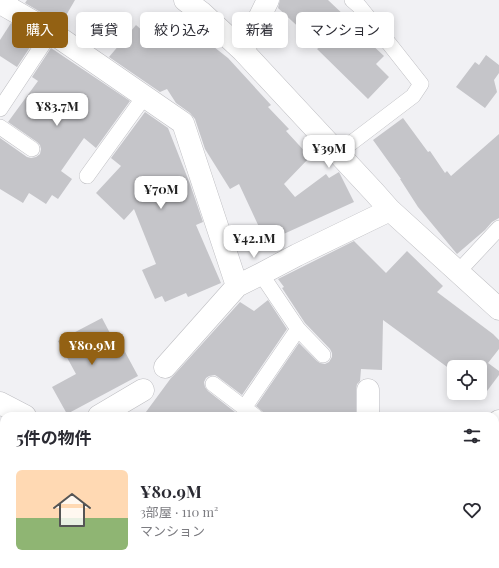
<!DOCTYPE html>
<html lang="ja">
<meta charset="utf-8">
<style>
body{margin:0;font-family:"Playfair Display","Noto Sans JP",serif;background:#f7f7f7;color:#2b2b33;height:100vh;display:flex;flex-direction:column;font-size:15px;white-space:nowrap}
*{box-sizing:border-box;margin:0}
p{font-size:13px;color:#7c7c81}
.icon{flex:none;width:22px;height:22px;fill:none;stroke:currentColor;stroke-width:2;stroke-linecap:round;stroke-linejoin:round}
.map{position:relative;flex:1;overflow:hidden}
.drawer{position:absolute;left:0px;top:412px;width:499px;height:156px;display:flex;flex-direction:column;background:#fff;border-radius:12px 12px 0 0;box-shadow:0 2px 10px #0003}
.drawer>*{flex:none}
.hud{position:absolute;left:12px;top:12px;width:475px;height:36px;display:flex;gap:8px}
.controls{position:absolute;left:447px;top:360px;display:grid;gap:8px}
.controls a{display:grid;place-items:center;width:40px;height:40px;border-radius:6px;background:#fff;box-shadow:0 2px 10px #0003;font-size:20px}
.price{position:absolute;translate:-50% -34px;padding:0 9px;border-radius:8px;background:#fff;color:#222;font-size:13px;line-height:26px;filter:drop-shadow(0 1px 2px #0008)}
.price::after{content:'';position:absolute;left:50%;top:24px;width:12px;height:9px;margin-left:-6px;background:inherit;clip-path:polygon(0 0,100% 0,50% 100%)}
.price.active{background:#936113;color:#fff}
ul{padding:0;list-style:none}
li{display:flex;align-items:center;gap:12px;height:100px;padding:0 16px}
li+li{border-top:1px solid #e1e1e2}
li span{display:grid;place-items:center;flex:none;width:112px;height:80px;border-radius:6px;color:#555}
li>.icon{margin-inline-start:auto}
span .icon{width:48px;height:48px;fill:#fffc;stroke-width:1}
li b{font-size:17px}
h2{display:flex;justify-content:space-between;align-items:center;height:48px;padding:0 16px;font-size:17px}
.pill{padding:0 14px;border-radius:6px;background:#fff;box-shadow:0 2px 10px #0003;font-size:14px;line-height:36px}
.pill.active{background:#936113;color:#fff}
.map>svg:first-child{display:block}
.building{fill:#c5c5c9}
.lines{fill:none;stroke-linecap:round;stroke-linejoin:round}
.lane-casing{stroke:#bebec2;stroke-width:16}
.street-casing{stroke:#bebec2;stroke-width:23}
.lane{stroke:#fff;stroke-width:15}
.street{stroke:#fff;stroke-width:22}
</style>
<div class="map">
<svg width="499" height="568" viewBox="0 0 499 568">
<rect width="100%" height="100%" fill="#f1f1f4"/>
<path class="building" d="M27,0H75L61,24L25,3Z
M280,0H328L347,18L351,15L367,30L372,37L368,41L384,56L376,64L389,77L368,99L317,49L320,47L278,8Z
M172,14L228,58L271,105L268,107L289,129L286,131L310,157L284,184L295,197L326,174L329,178L339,172L354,202L266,242L239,184L230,189L205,149L195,119L190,113L176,103L167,89L160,92L109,57L136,25L152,39Z
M11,23L36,38L17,67L0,56V40Z
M51,48L130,101L96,148L84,138L61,171L72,179L58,199L52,195L46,204L29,193L23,203L0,189V138L27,157L31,158L36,157L40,154L41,149L40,145L37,142L8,122L38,81L32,77Z
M486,55L499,65V73L494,80L497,92L485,108L456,87L475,62L479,65Z
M145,112L168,128L190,184L203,222L196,225L221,283L188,297L186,293L165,302L162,296L155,299L142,270L156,264L134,209L124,220L96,193L121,166L111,158Z
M403,118L428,152L430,151L445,173L447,171L451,176L499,134V218L492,222L485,230L457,254L418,207L400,179H401L373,140Z
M354,241L386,273L407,251L443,286L437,292L493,334L499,340V349L488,363L499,371V375L484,395L480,392V367H454V372L383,320L382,370L361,369L360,381L357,384L356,390V416H264L263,412L256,406L299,343L317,361L320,363L325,364L329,362L332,357V353L330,349L305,323L282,288L284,287L278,279Z
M268,300L287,329L242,395L218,377L215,375L209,376L206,378L204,382L205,387L208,391L240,416H143L171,378L174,375L240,302L254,311Z
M102,318L120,352L124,350L138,376L67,414L52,387L76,374L58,341Z"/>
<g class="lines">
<defs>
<path id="lane" d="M0,109L51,32
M0,127L32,149
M338,153L413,96L421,84L391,46L359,6L352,0
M87,176L144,97
M458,272L499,228
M261,274L298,329L323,355
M213,384L255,416
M244,408L298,329"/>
<path id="street" d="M7,0L4,5L51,32L183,123L237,286
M185,0L202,13L243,51L375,193L390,210L499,309
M243,51L268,0
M165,367L237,286L261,274L297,255L390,210
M368,390V416
M0,403L25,416
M99,416L143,390
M495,430L499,421
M495,472L499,475
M0,546L4,539
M325,568L328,564
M434,568L436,564"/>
</defs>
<use href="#lane" class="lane-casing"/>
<use href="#street" class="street-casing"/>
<use href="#lane" class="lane"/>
<use href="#street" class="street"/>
</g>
</svg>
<div class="controls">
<a><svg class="icon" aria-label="locate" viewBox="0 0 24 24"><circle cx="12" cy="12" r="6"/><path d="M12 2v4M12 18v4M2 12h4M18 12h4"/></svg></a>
</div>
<b class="price" style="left:57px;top:127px">¥83.7M</b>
<b class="price" style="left:329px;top:169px">¥39M</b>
<b class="price" style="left:161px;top:210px">¥70M</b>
<b class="price" style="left:254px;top:259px">¥42.1M</b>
<b class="price active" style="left:92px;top:366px">¥80.9M</b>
<div class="hud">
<a class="pill active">購入</a>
<a class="pill">賃貸</a>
<a class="pill">絞り込み</a>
<a class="pill">新着</a>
<a class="pill">マンション</a>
</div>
<section class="drawer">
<h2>5件の物件<svg class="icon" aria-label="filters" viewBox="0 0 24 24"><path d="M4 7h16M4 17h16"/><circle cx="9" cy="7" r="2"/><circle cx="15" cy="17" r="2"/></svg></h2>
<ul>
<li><span style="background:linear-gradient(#ffd9b3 60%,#8fb573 0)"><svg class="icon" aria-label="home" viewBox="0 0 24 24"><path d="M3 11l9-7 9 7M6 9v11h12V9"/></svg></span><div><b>¥80.9M</b><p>3部屋 · 110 m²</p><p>マンション</p></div><svg class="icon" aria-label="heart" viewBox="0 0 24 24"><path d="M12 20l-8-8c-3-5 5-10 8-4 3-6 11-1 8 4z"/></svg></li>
</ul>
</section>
</div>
